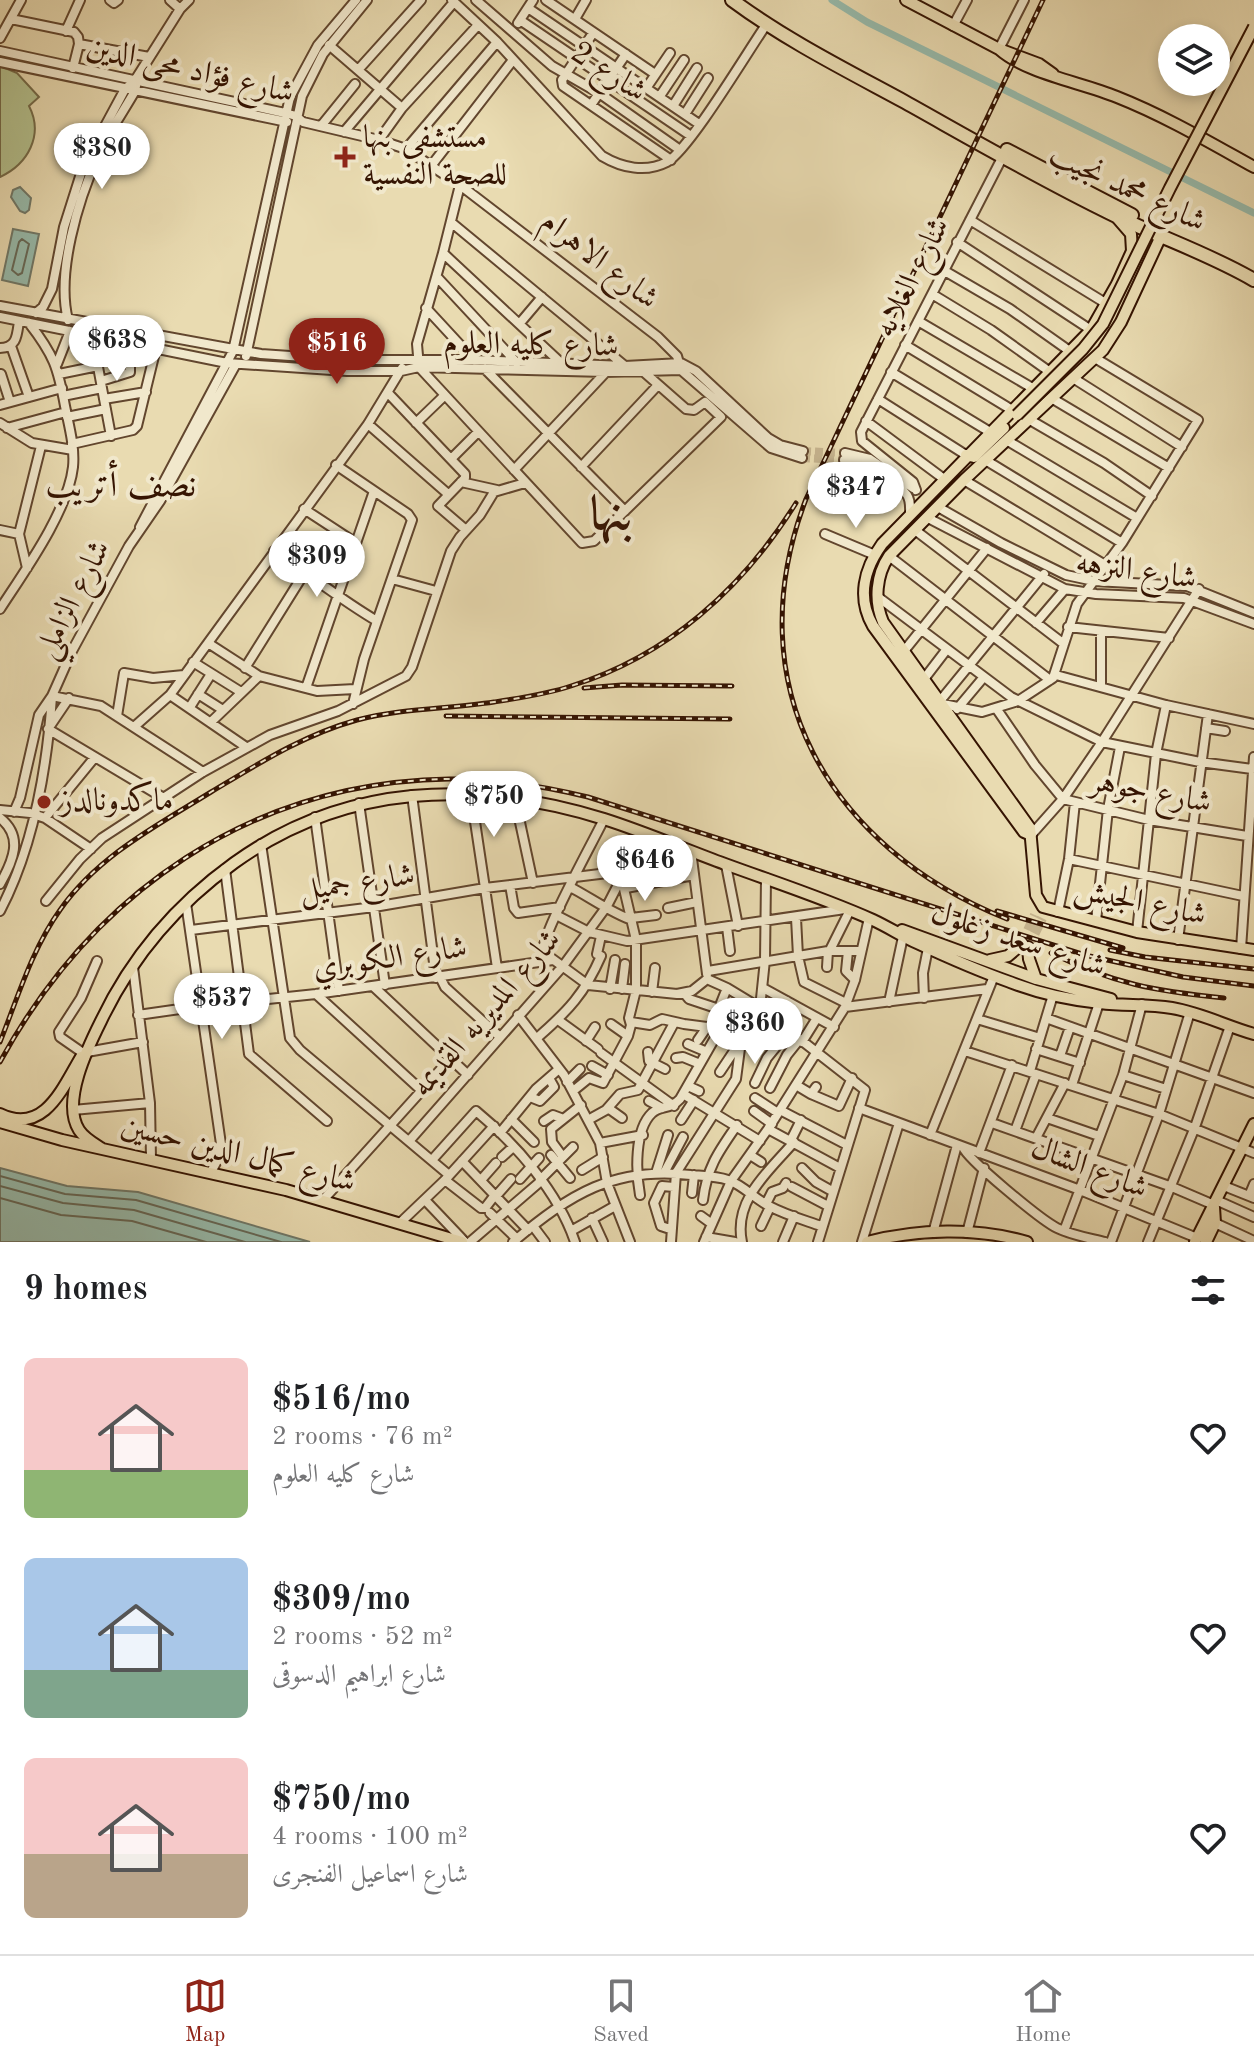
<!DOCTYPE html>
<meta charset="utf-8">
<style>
body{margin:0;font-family:"Old Standard TT",Amiri,serif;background:#f2f2f2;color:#202124;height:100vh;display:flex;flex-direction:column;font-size:30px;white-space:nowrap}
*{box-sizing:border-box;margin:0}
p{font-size:26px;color:#757577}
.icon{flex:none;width:44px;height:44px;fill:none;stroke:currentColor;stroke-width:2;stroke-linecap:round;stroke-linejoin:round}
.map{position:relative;height:1242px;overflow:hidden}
.drawer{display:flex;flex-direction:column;background:#fff;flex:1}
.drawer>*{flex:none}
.fabs{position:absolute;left:1158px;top:24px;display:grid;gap:16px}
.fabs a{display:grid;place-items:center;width:72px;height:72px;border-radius:50%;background:#fff;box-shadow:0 4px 12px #0003;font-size:40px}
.price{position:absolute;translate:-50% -68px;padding:0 18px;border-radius:28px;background:#fff;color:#222;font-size:26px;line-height:52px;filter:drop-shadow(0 2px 4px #0008)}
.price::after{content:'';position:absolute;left:50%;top:48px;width:24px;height:18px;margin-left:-12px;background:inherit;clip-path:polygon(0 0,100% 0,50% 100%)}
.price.current{background:#8f2418;color:#fff}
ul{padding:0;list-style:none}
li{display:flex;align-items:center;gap:24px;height:200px;padding:0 24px}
li span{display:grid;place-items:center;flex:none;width:224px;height:160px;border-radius:12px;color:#555}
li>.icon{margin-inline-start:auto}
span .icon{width:96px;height:96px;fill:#fffc;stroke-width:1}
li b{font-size:34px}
h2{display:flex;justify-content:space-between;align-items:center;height:96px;padding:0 24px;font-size:34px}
.tabs{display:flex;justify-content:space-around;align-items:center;height:112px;border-top:2px solid #e0e0e0;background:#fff;font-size:22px;color:#757577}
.tabs a{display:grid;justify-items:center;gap:4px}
.tabs .current{color:#8f2418}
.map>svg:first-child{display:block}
.green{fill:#b4c18e;stroke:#746a48;stroke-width:2}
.water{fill:#97bbac;stroke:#707868;stroke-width:2}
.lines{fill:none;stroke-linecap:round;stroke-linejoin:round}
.shore{stroke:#666857;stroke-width:2}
.canal{stroke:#97bbac;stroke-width:7}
.minor-tunnel{stroke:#c5b38e;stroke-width:8;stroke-dasharray:8 4;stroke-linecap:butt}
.major-tunnel{stroke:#c5b38e;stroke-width:10;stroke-dasharray:10 5;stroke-linecap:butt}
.minor-casing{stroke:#62462e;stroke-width:12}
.major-casing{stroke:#351402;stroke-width:14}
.highway-casing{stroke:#351402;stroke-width:16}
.minor{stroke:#f1e8cc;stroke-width:8}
.major{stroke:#e9dbb1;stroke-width:10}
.highway{stroke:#e9dbb1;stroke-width:12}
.rail-casing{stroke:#351402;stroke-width:5}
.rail{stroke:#f1e8cc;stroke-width:2;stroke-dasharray:6;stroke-linecap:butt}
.major-bridge-casing{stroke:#351402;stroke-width:14;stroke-linecap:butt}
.major-bridge{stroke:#e9dbb1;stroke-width:10}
.poi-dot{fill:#8f2418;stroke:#f1e8cc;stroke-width:3}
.labels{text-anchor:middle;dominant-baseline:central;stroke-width:8;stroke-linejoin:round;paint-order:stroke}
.street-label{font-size:32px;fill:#351402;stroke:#f1e8cc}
.poi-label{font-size:32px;fill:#351402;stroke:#f1e8cc;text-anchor:start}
.quarter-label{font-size:36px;fill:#351402;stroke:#f1e8cc}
.town-label{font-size:48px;font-weight:bold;fill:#351402;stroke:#f1e8cc}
</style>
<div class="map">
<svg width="1254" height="1242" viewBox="0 0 1254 1242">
<rect width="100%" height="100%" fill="#e9dbb1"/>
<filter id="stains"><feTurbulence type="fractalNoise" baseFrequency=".0025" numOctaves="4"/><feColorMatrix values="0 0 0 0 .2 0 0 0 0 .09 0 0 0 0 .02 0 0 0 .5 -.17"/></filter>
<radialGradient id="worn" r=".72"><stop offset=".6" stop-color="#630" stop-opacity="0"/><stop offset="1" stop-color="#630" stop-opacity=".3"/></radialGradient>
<path class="green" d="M0,66L17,73L39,97L29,106C44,135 28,164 0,177Z"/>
<path class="water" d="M20,187L31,198L29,210L25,213L20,211L11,197L13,190Z
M13,229L39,234L28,286L2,280Z
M0,1168L67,1186L138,1192L310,1242H0Z"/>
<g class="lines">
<path class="shore" d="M22,239L29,244L22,273L18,275L12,270L19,242Z
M0,1176L65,1194L136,1200L281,1242
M0,1186L63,1203L134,1210L245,1242
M0,1198L61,1215L132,1221L206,1242"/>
<path class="canal" d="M832,0L867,22L1254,213"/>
<path class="minor-tunnel" d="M803,451L845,453
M802,458L844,460"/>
<path class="major-tunnel" d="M1022,944L1035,915
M1028,947L1042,918"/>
<defs>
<path id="minor" d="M110,0L114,3L118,0
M170,0L180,9
M452,0L497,42L602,156C622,168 646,173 667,162C689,150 748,51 766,25
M476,0L552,66L599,93L680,150
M546,0L655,74
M528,8L699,124
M11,19L74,32L78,37L79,44
M575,19L586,0
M520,20L691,136
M518,23L533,0
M953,26L967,0
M66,31L80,0
M593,33L562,80L563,86L671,160
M0,38L21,0
M79,44L149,57
M329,45L402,108
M999,49L1024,0
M0,51L285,113L296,116L303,122L379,140L406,149L460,185L658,337L677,356L681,370
M0,62L287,122
M73,68L79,44
M358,70L421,0
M647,87L670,53
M660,96L684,60
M591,105L626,54
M673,106L697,68
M685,114L708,78
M321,126L355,84
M344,132L454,2
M379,140L402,108L478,25
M406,149L497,42
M431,166L513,60
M460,185L443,253L561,363
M970,220L1107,304
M452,223L625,366
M957,242L1091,330
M443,253L417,344L419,367L582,543L594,541L721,417L705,402L694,410L686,409L645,373
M943,270L1010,309L1071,352
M437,277L517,363
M932,294L991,330L1050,372
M0,306L261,354L348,360H474L625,366L681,363L696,371L768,438L780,445L803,451
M426,308L474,360
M36,313L43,307L52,289L64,227L83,167L125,89L134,82L180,9L189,0
M0,317L227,363L347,371H401L419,367L605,372L681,370
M68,320C56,273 78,200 98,156C108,133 123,112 135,91L136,86
M918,321L1034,389
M520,323L542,297
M92,335L111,436
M905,345L1012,410
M11,346L29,397
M0,348C17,348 17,335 19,321
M246,356L302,96L323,54L367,0
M57,364L70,331
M485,369L625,511
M681,370L771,448L802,458
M891,372L990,432
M1,374L10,402
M59,374L98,366
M1073,378L1182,447
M101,381L130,372V343
M388,393L465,474V478L438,506L466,530
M63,396L102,388
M104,399L146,392
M878,399L966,455
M1053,399L1169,468
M0,405L62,388
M67,417L106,409
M1030,420L1104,463L1152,496
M866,421L944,479
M0,423L32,443L73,450
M416,423L444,396
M368,424L448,494
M7,428L66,412
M1008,441L1137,518
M72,444L133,430L137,426L156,348
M845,453L870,459L913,488
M451,459L478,432
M844,460C861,461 897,481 907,495C911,501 910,507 910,514
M987,461L1122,543
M336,465L408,514L412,520L364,659L353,704
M581,467L658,385
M514,470L606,372
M964,480L1105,565
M461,482L497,490
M916,490L913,482L862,441L861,432L1003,156
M938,507L1001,543L1066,575L1094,581L1187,586L1254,613
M304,509L356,543
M928,518L1065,589L1096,594L1184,598L1254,624
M140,527L233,351L290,97L318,45L356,0
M0,530L19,534
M915,530L1064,644
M825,534L875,555
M274,551C309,574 341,600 377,621
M889,556L1050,680
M27,568L19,534L41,446
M392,579L436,591
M878,597L1011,697L1102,742L1200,762L1252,769
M0,609C24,572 68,511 73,467C75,447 69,426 65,406C58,368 54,355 29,323
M1036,623L1065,589
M1068,627L1169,638
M208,643L259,676
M904,651L987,548
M193,662L241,692
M245,668L305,572
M1056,675L1166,705L1254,724
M924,679L947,649
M1101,687V631
M306,688L374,491
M198,694L223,710
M170,695L246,747
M52,696L101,706L203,772
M69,698L48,729L162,797
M940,701L1044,574
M943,704L982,712L1018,701L1053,678L1077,604L1122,543L1198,420L1095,358
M190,707L211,674
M996,708L1035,765L1063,799L1149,820L1247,836
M957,709L983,678
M117,716L124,673L153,678L184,675
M211,722L259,676L317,691L355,689
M135,726L170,695L368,424L402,368
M1206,728L1225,731
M412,795L436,978
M471,795L497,968
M515,799L533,883
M359,803L385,985
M0,810L30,813L45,818L91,849
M14,812L20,798L39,715L52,696L72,651L129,546L160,501L236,364
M315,817L339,991
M0,818C24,837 13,861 0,884
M45,818L95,757
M604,819C593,842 541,935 543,952L588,985L677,994L692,991L707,979
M1031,835L1063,799L1102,742L1199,589
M261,844L290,1038L300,1050L449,1175
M691,851L707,974
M1069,859L1243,896
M726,865L738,926
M225,869L249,1054L327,1121
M510,885L514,908L518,913L560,907
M570,887C588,896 613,914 632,920
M626,888L694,875
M46,901L80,859L102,838L203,772L270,735L338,711L406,676L412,667L451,551L460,537L480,515L494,492L525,483
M186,903L221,1144L219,1157L211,1172
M668,908L697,902
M0,911C33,848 47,768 52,697
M1058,912L1069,859L1075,802
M556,915L589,932L627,941L845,909
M631,918L656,915
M796,918L798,956L804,982L846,1003
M1096,921L1108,809L1120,747
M727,927L730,951
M191,930L374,907L485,888L624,871
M1137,932L1156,754L1166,705
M1178,940L1208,714
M1241,949L1254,757
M830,950L850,910
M848,951L846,971L855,980
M597,954L601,936
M133,967L150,1103L151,1159
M827,967L828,951
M708,971L828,951H860
M440,977L445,987L500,1037
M707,979L727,988L760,1008L865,1090L818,1242
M374,987L468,1075
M763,988L834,1027
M610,989L615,960
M622,989L625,964
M652,992L655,968
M684,993L689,999L719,1009
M316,994L421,1090
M924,998L923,973L928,948
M889,1002L904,932
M845,1007L987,989
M138,1015L201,1006L316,994L553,960
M518,1015L564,1075L600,1143L607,1183L630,1242
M1046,1018L1254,1093
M774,1019L787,1001
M977,1019L1040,1038
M558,1020L598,1049
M631,1022L650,1025L662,1019L684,1024L745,1032
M611,1024L628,1036
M711,1028L727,988
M537,1038C568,1011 585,993 601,956
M698,1040L707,1027
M586,1041L595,1027
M802,1042L817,1018
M688,1044L707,1052
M1036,1049L1080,1063
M965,1051L1159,1114L1254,1153
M87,1052L143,1042
M648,1052L649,1061L665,1069
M83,1053L60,1037L59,1032L81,998L97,961
M601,1053L674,1106
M1060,1056L1070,1027
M676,1058L683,1057L700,1064
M592,1066L608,1075
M1030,1071L1053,995
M720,1072L738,1045
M1123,1075L1166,1089
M567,1082L580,1069
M755,1083L767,1058L789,1031
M796,1085L811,1094L816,1087
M1072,1085L1101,997
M688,1086L699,1091
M770,1088L787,1055L799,1040
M573,1091L589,1078L603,1083L628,1036L631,1025L629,1018L636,990V940L621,876
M683,1094L760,1141
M811,1094L839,1106L852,1078
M530,1097L540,1101L554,1087L549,1078
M755,1098L778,1113
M649,1101L662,1108
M608,1108L622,1118
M859,1108L1080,1190L1197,1238
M73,1110L150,1103
M780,1110L847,1145
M754,1111L772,1124
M1047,1118L1099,1136
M511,1119L534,1142
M588,1120L606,1110L620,1094L638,1090L674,1023
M681,1120L694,1100
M544,1121L553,1115L561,1118
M992,1123L1172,1187L1214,1205
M768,1129L840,1168
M1015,1131L1036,1074
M500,1133L536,1089L559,1069
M930,1135L994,976
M1036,1138L1065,1083
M410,1140L563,966L607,906L644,834
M791,1140L801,1120
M600,1143L643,1135
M963,1147C967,1159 1041,1220 1057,1228C1071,1235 1089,1238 1105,1242
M979,1153L1012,1065
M551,1155L570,1178
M750,1155L761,1162
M502,1157L513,1147
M563,1157L552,1142L551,1129L581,1105
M432,1160L476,1111C516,1144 558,1192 575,1242
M462,1161L528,1230
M802,1168L816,1182L832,1191
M582,1170L603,1157
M656,1173L668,1135
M664,1173L683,1137
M520,1179L539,1158
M445,1180L481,1208H485L495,1195
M481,1180L496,1163
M540,1180L573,1147
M1224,1186L1254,1198
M792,1187L828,1206
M692,1193L694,1175
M640,1195C636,1173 634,1130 652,1113C661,1105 670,1110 680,1099L720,1029
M496,1196L511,1179
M1249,1196L1254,1184
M323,1200L451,1058
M425,1200L464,1241
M703,1200C707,1167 719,1151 737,1125
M1216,1200L1254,1217
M766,1204L772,1192L783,1188L786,1183
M490,1213L517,1239
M701,1216L712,1224
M592,1218L603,1242
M400,1223L445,1180L494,1126
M1215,1223L1254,1241
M533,1226L545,1242
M761,1226L770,1207
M670,1229L661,1226L654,1203L662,1186L674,1187
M571,1231L615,1206
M1064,1231L1123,1075L1142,1004
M933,1233L957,1145
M967,1233L984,1168
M706,1237L735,1242
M470,1242L541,1181
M513,1242C570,1194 614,1166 691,1175C703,1176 716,1176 728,1180C743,1185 755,1199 769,1206C786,1215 804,1220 821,1226
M671,1242L676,1173L736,1079L741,1041L760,1008L765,960L766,878
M704,1242L731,1181L768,1129L845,1007L855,980L869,918
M742,1242C733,1200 769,1171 794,1142
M783,1242L794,1216
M862,1242L899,1123
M1111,1242L1159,1114L1190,1012
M1148,1242L1195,1127L1230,1026"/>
<path id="major" d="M906,0L999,49L1039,64L1053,74
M999,49C1027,74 1081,82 1117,97C1165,116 1209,142 1254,167
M1161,236L1121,322L1103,350L964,480L889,556C876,575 874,601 883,622L1030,828L1036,895L1043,907L1137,932L1254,950
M966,455L974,457L1004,428
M1031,835L1024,832L873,626C857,598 864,569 882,544L1091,330L1117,284L1132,251L1131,234L1118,219
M902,930L1036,979L1111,999
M1028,947L1029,959L1036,979
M990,960L1008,956L1022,944
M0,1114C44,1135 62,1089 81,1057
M0,1122L62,1140L286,1190L462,1242
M101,1148C93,1143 84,1138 79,1130C61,1102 88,1047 101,1021C131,958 177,904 234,863C345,783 475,779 604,819C645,832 684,849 725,864C774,882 824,898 873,920C888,927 902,936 917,943C947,957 979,971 1010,982C1038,993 1070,1000 1100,1003C1124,1006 1148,1004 1172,1008C1201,1013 1226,1026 1254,1034
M867,1242C918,1229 976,1227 1027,1242
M1195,1242L1254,1124
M1206,1242L1215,1223L1214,1207"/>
<path id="highway" d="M732,0C786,40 846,70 905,102C973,140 1040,179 1110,213C1158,237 1208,253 1254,280
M1007,150L1132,215"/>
</defs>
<use href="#minor" class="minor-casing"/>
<use href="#major" class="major-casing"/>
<use href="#highway" class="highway-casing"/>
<use href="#minor" class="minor"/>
<use href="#major" class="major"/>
<use href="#highway" class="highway"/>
<defs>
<path id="rail" d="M584,688L622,685L732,686
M446,716L730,719
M997,911L1123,948
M1007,919C828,847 735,686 806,499L1043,0
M1110,950L1145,957L1254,969
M1051,953C1114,984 1155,991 1224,998
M0,1042C18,997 32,949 60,910C98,856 156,826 211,792C258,764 303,735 357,720C402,708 448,709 494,702C520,698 547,694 571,686C668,656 743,588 796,503
M0,1062C93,892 252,782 449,779C496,778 542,786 588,797L1085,955L1183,977L1254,986"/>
</defs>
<use href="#rail" class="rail-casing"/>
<use href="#rail" class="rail"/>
<defs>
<path id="major-bridge" d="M1017,415L1083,349L1103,324L1170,188L1254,27"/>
</defs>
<use href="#major-bridge" class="major-bridge-casing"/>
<use href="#major-bridge" class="major-bridge"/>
</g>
<g class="poi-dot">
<path d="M341 145h8v8h8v8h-8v8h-8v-8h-8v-8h8z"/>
<circle cx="44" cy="802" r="8"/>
</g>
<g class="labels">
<g class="street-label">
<text transform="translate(190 71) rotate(13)">شارع فؤاد محى الدين</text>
<text transform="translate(608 73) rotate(33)">شارع 2</text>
<text transform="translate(1127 189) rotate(25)">شارع محمد نجيب</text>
<text transform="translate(599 261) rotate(38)">شارع الاهرام</text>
<text transform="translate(913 278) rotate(-63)">شارع الغلايه</text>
<text transform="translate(531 346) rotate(1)">شارع كليه العلوم</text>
<text transform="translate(1136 572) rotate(8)">شارع النزهه</text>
<text transform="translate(74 600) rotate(-63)">شارع الزاملي</text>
<text transform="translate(1151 793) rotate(11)">شارع جوهر</text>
<text transform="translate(357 884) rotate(-8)">شارع جميل</text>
<text transform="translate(1140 903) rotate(12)">شارع الجيش</text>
<text transform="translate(1018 941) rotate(18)">شارع سعد زغلول</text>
<text transform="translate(390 959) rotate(-8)">شارع الكوبري</text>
<text transform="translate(487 1014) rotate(-49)">شارع المديريه القديمه</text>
<text transform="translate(238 1155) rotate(14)">شارع كمال الدين حسين</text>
<text transform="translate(1089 1169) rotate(21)">شارع الشال</text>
</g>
<g class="poi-label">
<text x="363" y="139">مستشفى بنها<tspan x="363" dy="37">للصحة النفسية</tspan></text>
<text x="60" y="802">ماكدونالدز</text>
</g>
<g class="quarter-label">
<text x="121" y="487">نصف أتريب</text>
</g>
<g class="town-label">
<text x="612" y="516">بنها</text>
</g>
</g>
<rect width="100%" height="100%" filter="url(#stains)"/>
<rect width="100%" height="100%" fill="url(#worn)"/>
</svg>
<div class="fabs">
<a><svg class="icon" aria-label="layers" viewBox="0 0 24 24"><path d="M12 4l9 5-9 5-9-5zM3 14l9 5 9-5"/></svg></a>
</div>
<b class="price" style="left:102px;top:191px">$380</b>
<b class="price" style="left:117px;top:383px">$638</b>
<b class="price current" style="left:337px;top:386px">$516</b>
<b class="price" style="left:856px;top:530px">$347</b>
<b class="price" style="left:317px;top:599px">$309</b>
<b class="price" style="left:494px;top:839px">$750</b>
<b class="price" style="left:645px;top:903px">$646</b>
<b class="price" style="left:222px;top:1041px">$537</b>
<b class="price" style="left:755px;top:1066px">$360</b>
</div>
<section class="drawer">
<h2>9 homes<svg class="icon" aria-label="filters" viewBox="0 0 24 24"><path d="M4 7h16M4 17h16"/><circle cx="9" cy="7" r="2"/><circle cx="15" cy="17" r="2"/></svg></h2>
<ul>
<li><span style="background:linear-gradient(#f6c9c9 70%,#8fb573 0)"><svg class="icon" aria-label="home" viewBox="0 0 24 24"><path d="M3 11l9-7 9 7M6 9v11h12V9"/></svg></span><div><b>$516/mo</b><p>2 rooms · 76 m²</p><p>شارع كليه العلوم</p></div><svg class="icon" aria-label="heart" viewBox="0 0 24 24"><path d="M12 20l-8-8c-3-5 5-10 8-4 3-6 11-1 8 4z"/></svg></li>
<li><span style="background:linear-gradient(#a9c7e8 70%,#7fa58c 0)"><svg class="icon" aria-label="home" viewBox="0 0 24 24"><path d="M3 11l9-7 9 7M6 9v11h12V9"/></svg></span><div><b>$309/mo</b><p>2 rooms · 52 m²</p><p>شارع ابراهيم الدسوقى</p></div><svg class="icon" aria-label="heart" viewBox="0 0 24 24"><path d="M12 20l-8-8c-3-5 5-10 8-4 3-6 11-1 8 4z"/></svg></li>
<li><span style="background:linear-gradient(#f6c9c9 60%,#b9a48a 0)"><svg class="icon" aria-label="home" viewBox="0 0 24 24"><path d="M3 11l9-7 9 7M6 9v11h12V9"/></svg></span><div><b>$750/mo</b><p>4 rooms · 100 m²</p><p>شارع اسماعيل الفنجرى</p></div><svg class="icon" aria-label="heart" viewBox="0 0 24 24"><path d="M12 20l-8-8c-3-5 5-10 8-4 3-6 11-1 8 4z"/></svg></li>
</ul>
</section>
<nav class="tabs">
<a class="current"><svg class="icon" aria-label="map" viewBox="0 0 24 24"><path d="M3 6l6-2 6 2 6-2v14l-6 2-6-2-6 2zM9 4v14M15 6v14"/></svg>Map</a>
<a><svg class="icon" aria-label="saved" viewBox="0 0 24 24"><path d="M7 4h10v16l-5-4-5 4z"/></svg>Saved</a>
<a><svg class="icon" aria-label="home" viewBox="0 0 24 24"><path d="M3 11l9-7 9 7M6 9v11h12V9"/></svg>Home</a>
</nav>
